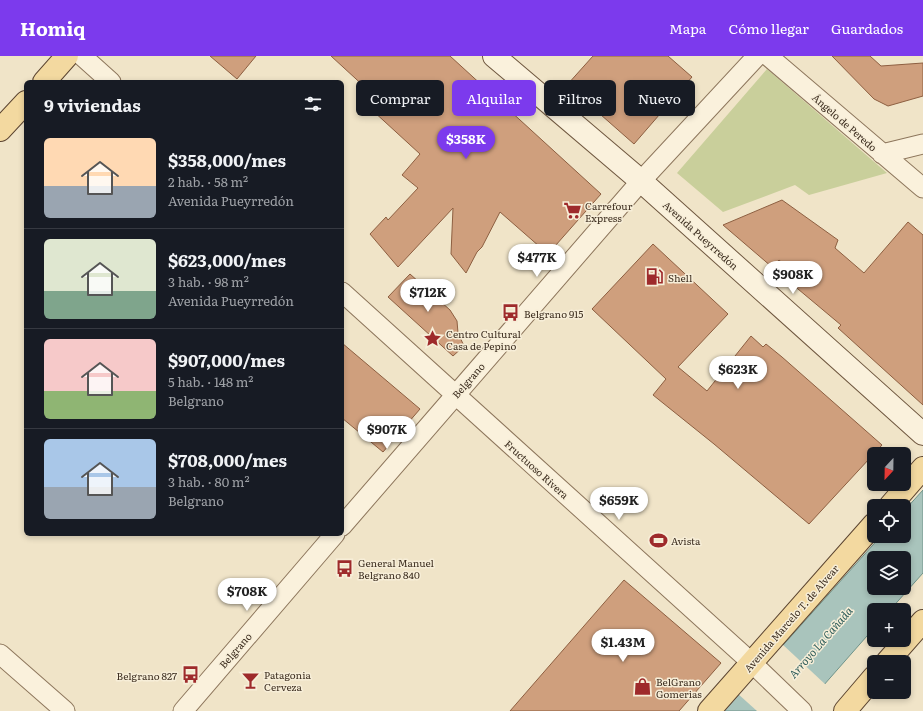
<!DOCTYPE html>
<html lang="es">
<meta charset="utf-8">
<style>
body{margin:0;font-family:Literata,serif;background:#242831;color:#f1f3f6;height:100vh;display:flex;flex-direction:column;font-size:15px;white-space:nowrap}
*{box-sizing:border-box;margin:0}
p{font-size:13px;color:#9ea1a6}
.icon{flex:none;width:22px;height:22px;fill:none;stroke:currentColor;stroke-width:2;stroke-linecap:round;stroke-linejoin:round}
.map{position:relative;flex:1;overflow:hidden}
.drawer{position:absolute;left:24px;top:24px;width:320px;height:456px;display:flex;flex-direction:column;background:#171b24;border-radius:6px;box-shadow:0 2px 6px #0003}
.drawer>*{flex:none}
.guide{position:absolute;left:356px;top:24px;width:380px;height:36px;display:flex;gap:8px}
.needle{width:26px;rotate:202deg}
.controls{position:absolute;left:867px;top:391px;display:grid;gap:8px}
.controls a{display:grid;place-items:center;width:44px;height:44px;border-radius:6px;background:#171b24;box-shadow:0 2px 6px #0003;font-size:20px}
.price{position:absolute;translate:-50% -34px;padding:0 9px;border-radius:14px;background:#fff;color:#222;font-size:13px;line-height:26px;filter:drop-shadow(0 1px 2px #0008)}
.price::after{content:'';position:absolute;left:50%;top:24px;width:12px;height:9px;margin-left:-6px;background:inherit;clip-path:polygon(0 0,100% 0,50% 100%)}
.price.selected{background:#7c3aed;color:#fff}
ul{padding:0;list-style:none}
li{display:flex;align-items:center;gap:12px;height:100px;padding:0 20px}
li+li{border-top:1px solid #363941}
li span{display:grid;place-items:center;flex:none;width:112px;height:80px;border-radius:6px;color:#555}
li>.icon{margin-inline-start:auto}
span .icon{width:48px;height:48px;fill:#fffc;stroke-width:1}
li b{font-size:17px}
h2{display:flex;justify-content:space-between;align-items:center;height:48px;padding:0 20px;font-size:17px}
.pill{padding:0 14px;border-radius:6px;background:#171b24;box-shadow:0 2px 6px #0003;font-size:14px;line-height:36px}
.pill.selected{background:#7c3aed;color:#fff}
header{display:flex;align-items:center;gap:24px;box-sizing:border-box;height:56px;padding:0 20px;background:#7c3aed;color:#fff}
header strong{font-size:19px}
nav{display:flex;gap:22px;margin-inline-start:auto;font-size:14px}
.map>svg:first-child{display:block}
.green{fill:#c9cf9b}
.water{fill:#a9c4bc;stroke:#6f938a;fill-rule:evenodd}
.pier{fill:#f0e4c8}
.building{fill:#cf9f7d;stroke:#8d5f41}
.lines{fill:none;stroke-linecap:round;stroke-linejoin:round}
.street-casing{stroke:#8d765c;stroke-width:21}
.secondary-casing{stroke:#6f573f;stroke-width:24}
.primary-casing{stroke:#5b4430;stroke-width:24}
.street{stroke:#faf1dc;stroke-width:19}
.secondary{stroke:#faf1dc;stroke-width:22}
.primary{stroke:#f3d9a0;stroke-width:22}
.labels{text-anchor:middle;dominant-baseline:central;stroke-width:3;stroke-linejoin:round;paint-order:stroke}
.street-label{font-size:10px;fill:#3d2e20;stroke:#f7eed8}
.poi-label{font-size:10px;fill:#3d2e20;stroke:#f7eed8;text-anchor:start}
.water-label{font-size:11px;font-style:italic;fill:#2f5d5a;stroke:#f7eed8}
</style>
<header>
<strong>Homiq</strong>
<nav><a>Mapa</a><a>Cómo llegar</a><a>Guardados</a></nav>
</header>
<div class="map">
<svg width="923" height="655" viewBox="0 0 923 655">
<rect width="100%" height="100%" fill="#f0e4c8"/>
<path class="green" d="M767,13L887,117L809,139L795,129L723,156L677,117Z"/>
<path class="water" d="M923,434V517L890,554H874V572L801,655H724L881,480H904V455ZM874,502H904V532H874Z"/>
<path class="pier" d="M781,587L826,629L804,655H757L737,637Z"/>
<path class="building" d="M210,0H256L237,23Z
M331,0H450L601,138L548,198L500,156L482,191L477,196L466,217L451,198L453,152L398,211L370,178L386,161L388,164L418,132L402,119L420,98L372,54L380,45Z
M593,0H668L692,21L634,88L567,29Z
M832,0H870L881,10L923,7V40L888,50L874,43Z
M782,144L838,184L835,192L864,217L908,166L923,179V349L838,272L841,269L792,228L798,221L779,204L772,211L723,169Z
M653,188L728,258L678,311L707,335L751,280L763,291L766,288L782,301L882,389L809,468L714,388L653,339L666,323L592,253Z
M410,218L450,254L457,265L458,277L464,290L453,300L388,241Z
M342,287L420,353L383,396L342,362Z
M624,524L721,607L679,655H510Z"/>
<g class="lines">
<defs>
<path id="street" d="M82,0L111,26
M768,0L923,132
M882,98L923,88
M342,236L752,607L802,655
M342,470L641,125L757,0
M0,598L65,655
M183,655L335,478"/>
<path id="secondary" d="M494,0L641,125L923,378"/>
<path id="primary" d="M44,26L67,0
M0,74L26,46
M890,450L923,412
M887,606L923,565
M709,655L874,468
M845,655L874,621"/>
</defs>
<use href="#street" class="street-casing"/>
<use href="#secondary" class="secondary-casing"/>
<use href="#primary" class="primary-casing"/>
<use href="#street" class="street"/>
<use href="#secondary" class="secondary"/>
<use href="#primary" class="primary"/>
</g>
<defs>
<symbol id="supermarket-bare" viewBox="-9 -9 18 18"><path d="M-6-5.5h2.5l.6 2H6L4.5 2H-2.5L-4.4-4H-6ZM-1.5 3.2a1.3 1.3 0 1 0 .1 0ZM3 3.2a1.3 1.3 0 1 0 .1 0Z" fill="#9e2a2b" stroke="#f7eed8" stroke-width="2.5" paint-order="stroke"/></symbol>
<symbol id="fuel-bare" viewBox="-9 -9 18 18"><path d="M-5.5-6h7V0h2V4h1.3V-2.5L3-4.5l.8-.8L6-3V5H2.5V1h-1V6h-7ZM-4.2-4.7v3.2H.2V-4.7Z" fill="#9e2a2b" stroke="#f7eed8" stroke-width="2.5" paint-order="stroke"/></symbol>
<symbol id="bus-bare" viewBox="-9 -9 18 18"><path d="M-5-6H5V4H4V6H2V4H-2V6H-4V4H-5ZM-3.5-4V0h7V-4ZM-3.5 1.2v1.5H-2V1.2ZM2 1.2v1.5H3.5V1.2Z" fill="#9e2a2b" stroke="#f7eed8" stroke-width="2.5" paint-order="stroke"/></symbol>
<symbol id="sight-bare" viewBox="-9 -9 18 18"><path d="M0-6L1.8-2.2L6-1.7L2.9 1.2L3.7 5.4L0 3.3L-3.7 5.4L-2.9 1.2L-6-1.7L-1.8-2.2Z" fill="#9e2a2b" stroke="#f7eed8" stroke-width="2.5" paint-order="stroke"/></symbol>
<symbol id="stadium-bare" viewBox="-9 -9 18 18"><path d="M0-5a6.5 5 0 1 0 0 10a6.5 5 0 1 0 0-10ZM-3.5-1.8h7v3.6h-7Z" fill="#9e2a2b" stroke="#f7eed8" stroke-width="2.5" paint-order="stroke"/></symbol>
<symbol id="bar-bare" viewBox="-9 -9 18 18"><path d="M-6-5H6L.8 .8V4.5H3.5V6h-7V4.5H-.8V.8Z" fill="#9e2a2b" stroke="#f7eed8" stroke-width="2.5" paint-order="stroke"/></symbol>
<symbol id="shop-bare" viewBox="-9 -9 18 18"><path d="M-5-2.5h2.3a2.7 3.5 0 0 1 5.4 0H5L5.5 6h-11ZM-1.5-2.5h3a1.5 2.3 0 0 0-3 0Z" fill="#9e2a2b" stroke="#f7eed8" stroke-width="2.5" paint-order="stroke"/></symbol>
</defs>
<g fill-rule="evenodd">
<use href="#supermarket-bare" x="560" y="142" width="25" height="25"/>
<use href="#fuel-bare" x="642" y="208" width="25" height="25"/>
<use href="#bus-bare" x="498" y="244" width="25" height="25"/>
<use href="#sight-bare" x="420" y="270" width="25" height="25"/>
<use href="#stadium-bare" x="646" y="472" width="25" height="25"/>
<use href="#bus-bare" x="332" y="500" width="25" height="25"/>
<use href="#bus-bare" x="178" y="606" width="25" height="25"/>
<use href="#bar-bare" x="238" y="612" width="25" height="25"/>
<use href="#shop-bare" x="630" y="618" width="25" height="25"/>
</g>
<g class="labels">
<g class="street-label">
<text transform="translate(845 66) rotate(41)">Ángelo de Peredo</text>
<text transform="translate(701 179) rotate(42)">Avenida Pueyrredón</text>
<text transform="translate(468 324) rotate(-49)">Belgrano</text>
<text transform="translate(537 413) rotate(42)">Fructuoso Rivera</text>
<text transform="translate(791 562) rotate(-49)">Avenida Marcelo T. de Alvear</text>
<text transform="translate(235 594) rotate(-49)">Belgrano</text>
</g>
<g class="poi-label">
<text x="585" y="149">Carrefour<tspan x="585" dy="12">Express</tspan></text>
<text x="668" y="221">Shell</text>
<text x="524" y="257">Belgrano 915</text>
<text x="446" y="277">Centro Cultural<tspan x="446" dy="12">Casa de Pepino</tspan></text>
<text x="671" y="484">Avista</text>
<text x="358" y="506">General Manuel<tspan x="358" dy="12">Belgrano 840</tspan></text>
<text x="264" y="618">Patagonia<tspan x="264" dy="12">Cerveza</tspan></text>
<text x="177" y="619" text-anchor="end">Belgrano 827</text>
<text x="656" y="625">BelGrano<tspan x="656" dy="12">Gomerias</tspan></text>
</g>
<g class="water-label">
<text transform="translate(820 586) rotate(-49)">Arroyo La Cañada</text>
</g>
</g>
</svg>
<div class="controls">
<a><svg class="needle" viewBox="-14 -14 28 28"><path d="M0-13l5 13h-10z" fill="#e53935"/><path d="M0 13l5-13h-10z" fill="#9ea1a6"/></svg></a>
<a><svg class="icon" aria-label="locate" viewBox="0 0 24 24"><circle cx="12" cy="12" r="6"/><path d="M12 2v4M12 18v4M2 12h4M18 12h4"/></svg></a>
<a><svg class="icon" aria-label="layers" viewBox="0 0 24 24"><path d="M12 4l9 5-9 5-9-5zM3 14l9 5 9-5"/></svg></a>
<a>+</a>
<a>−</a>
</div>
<b class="price selected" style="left:466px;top:104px">$358K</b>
<b class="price" style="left:537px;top:222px">$477K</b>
<b class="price" style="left:793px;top:239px">$908K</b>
<b class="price" style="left:428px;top:257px">$712K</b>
<b class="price" style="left:738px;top:334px">$623K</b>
<b class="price" style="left:387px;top:394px">$907K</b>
<b class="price" style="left:619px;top:465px">$659K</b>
<b class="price" style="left:247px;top:556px">$708K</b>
<b class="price" style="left:623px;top:607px">$1.43M</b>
<div class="guide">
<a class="pill">Comprar</a>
<a class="pill selected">Alquilar</a>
<a class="pill">Filtros</a>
<a class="pill">Nuevo</a>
</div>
<section class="drawer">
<h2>9 viviendas<svg class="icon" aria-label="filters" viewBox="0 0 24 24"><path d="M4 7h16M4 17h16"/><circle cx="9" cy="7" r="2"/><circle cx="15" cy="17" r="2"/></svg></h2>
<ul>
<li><span style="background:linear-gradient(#ffd9b3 60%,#9aa5b1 0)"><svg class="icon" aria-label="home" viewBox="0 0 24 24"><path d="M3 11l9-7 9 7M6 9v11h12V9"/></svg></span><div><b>$358,000/mes</b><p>2 hab. · 58 m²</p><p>Avenida Pueyrredón</p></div></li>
<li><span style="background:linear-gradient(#dfe7d0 65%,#7fa58c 0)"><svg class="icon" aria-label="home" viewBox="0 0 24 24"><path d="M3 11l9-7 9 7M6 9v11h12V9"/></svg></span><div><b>$623,000/mes</b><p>3 hab. · 98 m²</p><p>Avenida Pueyrredón</p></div></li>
<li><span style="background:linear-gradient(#f6c9c9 65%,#8fb573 0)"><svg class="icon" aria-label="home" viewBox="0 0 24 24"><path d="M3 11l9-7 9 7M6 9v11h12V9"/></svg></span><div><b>$907,000/mes</b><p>5 hab. · 148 m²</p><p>Belgrano</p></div></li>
<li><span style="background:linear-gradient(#a9c7e8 60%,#9aa5b1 0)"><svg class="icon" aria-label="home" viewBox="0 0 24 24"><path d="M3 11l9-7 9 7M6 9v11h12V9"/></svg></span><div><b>$708,000/mes</b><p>3 hab. · 80 m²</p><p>Belgrano</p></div></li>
</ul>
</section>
</div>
